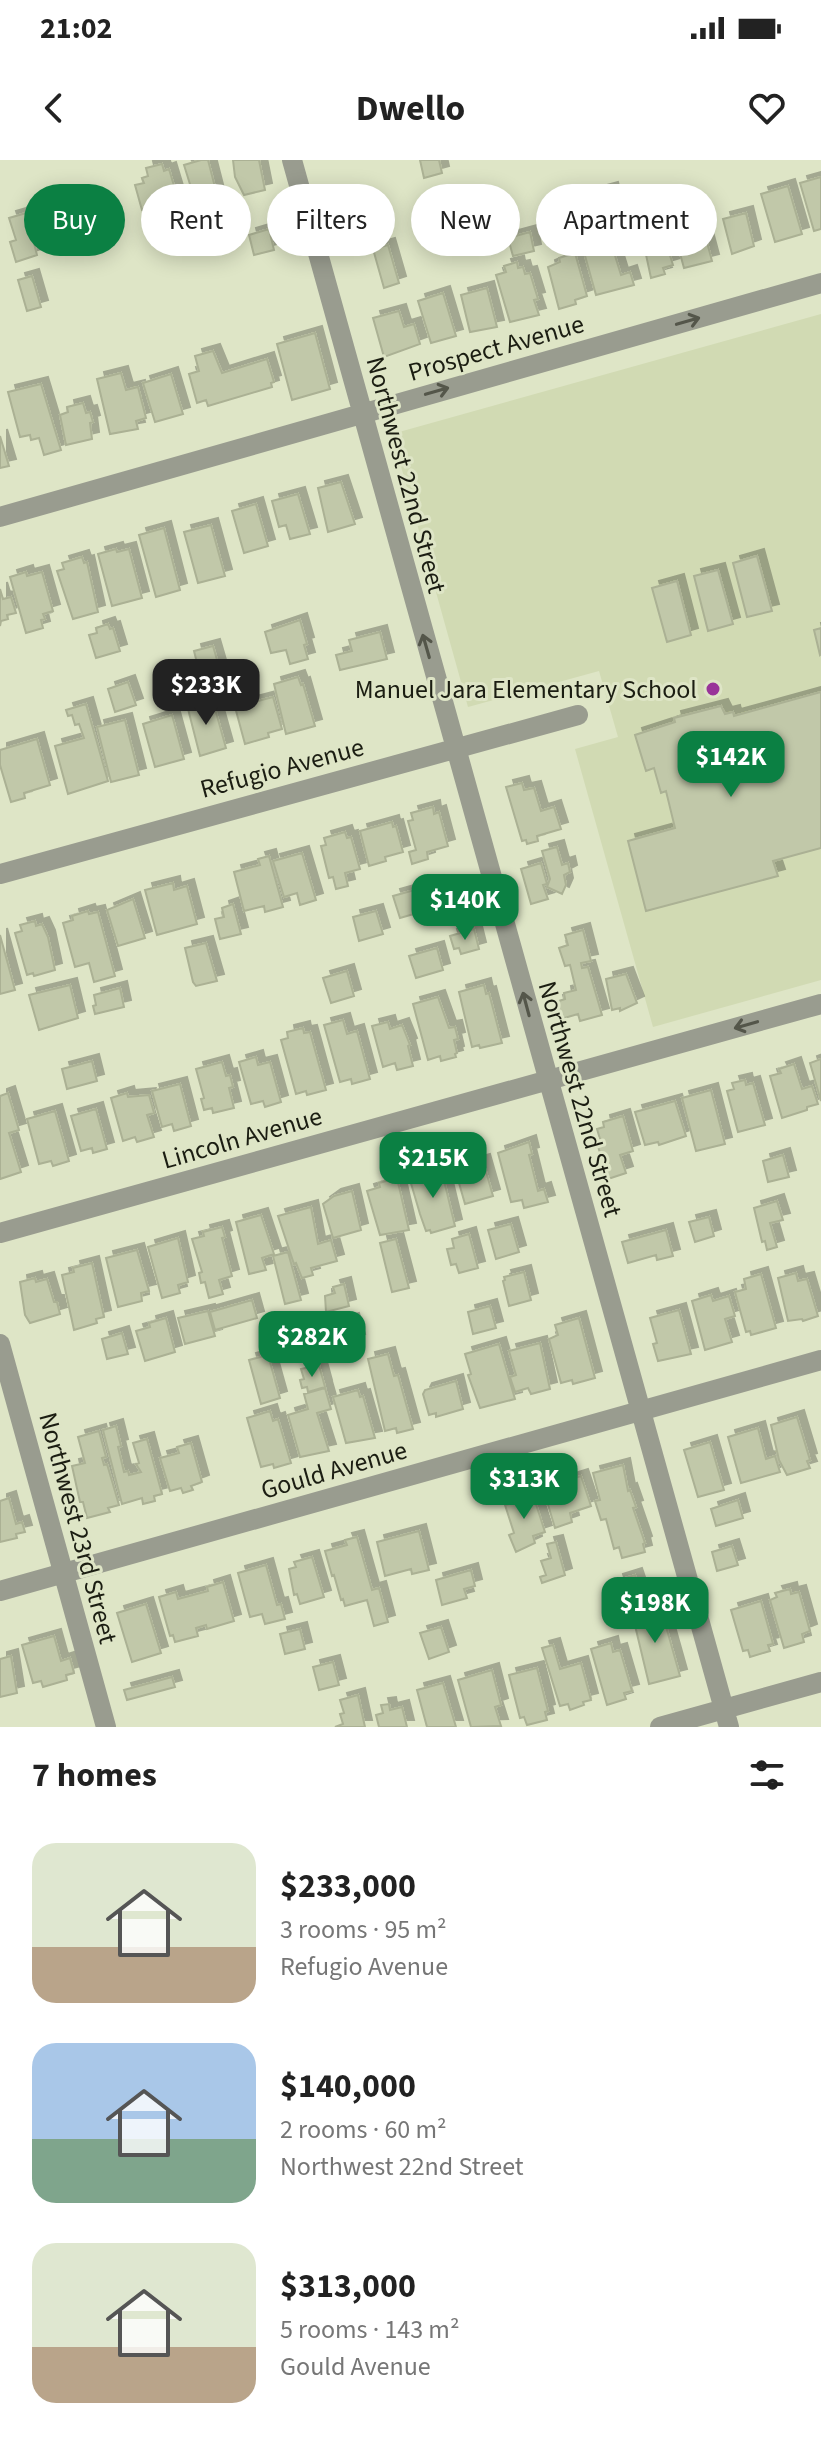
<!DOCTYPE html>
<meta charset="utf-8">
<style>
body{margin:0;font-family:"Source Sans 3",sans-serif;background:#f2f2f2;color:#222;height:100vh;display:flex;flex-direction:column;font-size:30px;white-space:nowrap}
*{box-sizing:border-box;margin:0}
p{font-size:26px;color:#767676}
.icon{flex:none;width:44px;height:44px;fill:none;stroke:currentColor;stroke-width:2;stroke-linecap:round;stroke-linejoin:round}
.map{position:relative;height:1567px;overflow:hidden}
.side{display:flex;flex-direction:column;background:#fff;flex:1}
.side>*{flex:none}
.banner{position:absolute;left:24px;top:24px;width:774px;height:72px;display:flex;gap:16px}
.price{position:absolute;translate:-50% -68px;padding:0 18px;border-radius:16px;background:#0b8043;color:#fff;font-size:26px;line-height:52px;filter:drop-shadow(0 2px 4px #0008)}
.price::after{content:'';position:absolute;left:50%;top:48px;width:24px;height:18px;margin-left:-12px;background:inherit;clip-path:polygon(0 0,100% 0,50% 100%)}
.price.on{background:#222;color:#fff}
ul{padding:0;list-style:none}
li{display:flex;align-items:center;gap:24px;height:200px;padding:0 32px}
li span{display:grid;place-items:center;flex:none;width:224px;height:160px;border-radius:24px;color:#555}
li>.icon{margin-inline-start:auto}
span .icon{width:96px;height:96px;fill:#fffc;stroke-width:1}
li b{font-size:34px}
h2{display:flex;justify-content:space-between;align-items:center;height:96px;padding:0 32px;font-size:34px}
.tag{padding:0 28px;border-radius:36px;background:#fff;box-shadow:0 4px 20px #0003;font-size:28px;line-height:72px}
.tag.on{background:#0b8043;color:#fff}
.status{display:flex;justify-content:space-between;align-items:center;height:56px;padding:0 40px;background:#fff;direction:ltr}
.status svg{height:22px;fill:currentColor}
header{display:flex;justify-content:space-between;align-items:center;height:104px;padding:0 32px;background:#fff;font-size:36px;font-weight:700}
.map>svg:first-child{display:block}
.built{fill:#d1dab3}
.building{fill:#c1c8a9;stroke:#abb194;stroke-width:2;filter:url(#shadow)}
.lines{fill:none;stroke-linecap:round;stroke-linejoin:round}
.minor{stroke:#999c8f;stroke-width:20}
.oneway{stroke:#54564a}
.poi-dot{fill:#993499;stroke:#dee5c6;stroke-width:3}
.labels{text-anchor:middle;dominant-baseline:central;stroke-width:6;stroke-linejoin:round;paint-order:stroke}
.street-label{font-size:26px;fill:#1b1d12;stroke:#dee5c6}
.poi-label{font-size:26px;fill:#1b1d12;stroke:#dee5c6;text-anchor:end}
</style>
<div class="status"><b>21:02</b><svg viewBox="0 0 49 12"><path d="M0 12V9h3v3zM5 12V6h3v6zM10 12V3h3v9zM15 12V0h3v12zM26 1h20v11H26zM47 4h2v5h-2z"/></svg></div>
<header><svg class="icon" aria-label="back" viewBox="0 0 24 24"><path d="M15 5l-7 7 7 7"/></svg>Dwello<svg class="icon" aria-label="heart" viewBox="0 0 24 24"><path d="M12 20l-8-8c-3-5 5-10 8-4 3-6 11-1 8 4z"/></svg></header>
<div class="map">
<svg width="821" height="1567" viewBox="0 0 821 1567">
<defs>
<filter id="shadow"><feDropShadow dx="7" dy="-7" stdDeviation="0" flood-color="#0004"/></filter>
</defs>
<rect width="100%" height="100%" fill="#dee5c6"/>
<path class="built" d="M821,154V820L653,867L575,589L618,577L599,511L468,547L392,274Z"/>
<path class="building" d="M201,0H208L217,35L211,37L214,45L198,50L184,5Z
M233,0H259L265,30L244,35L235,17Z
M420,0H439L442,13L424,18Z
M162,4L164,11L169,9L181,49L153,57L150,48L142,50L135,25L144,23L142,18L148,16L146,8Z
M821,17V69L814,71L800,23Z
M788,26L802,74L775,82L761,34Z
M611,29L618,56L630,53L636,67V71L623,74L626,84L618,86L600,32Z
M70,39L81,73L73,75V73H70L71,79L56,84L45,47Z
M40,49L50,81L34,83L37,95L16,102L10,82L16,80L9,58Z
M746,53L754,86L732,94L723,59Z
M686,56L688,63L701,60L712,101L684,108L673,68L681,66L679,58Z
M475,67L481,86L458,94L452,75Z
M269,69L274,90L254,95L249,75Z
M530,72L534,91L513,96L508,78Z
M654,73L658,88L667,86L673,105L663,108L665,114L651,118L642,76Z
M597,81L599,90L612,86L621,115L630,112L634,125L596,135L582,85Z
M388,85L399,123L384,128L373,89Z
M575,93L587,136L575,140L576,144L559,149L548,107L560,102L559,98Z
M517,102L518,108L523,107L525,114L530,113L538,139L534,140L539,155L510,162L496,115L506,112L504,106Z
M32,116L41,147L27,151L18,120Z
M487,128L497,167L470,172L461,135Z
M443,133L456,176L431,183L418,141Z
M399,151L404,167L414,164L420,184L384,197L373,158Z
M315,173L330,229L292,240L277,184Z
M213,191L222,213L267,199L274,222L271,223L272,227L208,246L206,240L197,243L189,214L199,211L195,196Z
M121,213L126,230L138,227L146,258L136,261L138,269L110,274L97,219Z
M171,214L183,254L155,262L143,223Z
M41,224L61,290L44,295L39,278L31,280L30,275L20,277L8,232Z
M83,243L86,253L90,252L93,262L90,263L92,279L66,285L60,255L68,252L67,247Z
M0,276L9,306L0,308Z
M341,322L355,364L328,372L318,328Z
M298,334L310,374L290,379L286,365L279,367L272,341Z
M256,344L268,386L244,393L232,351Z
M211,365L225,416L198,423L184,372Z
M164,368L180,430L156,437L139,375Z
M116,389L117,392L129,389L142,438L112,446L98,394Z
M757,396L772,451L747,457L733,403Z
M82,397L84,403L87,402L98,452L73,459L57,411L64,409L62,403Z
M718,410L733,464L708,471L694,416Z
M26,412L27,416L42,412L53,451L43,454L45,459L41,460L43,468L26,473L10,417Z
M677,421L691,475L667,482L652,428Z
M0,429L3,439L11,437L16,453L7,455L8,459L1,461L0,466Z
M300,460L307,484L304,485L308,499L290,504L286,490L271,493L265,472Z
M108,464L110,469L113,468L120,491L96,498L89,475L97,473L96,468Z
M821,468V494L820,495L814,470Z
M380,472L387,499L340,510L336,495L352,491L349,480Z
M213,486L220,510L200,515L194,491Z
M298,517L301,525L303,524L315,566L286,574L274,524Z
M128,522L136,545L115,552L108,529Z
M821,532V688L773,701L778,716L646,751L628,681L675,668L666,631L661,633L654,608L646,611L635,575L675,562L674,558L721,546L725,554L733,552L734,556Z
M273,537L282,569L268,573L269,577L245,584L235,547Z
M212,538L226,588L200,596L187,545Z
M86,544L108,621L68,634L55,586L84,578L79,564L75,565L72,555L68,556L66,550Z
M172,555L184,599L155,607L143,564Z
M125,560L139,615L111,622L97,567Z
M37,579L50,625L24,633L25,638L11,642L0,605V590Z
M522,623L524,630L534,628L541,651L554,647L561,669L537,676L538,681L527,684L526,680L522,681L506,627Z
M433,647L434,654L439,652L448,686L427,692L428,699L412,704L409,692L416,690L408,661L413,660L411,653Z
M392,662L393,667L396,666L403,692L385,697L386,701L369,706L360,671Z
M345,672L347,678L351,677L360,709L345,713L348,726L336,729L333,717L329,718L321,686L326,685L324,678Z
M557,687L562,705L568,703L570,712L564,715L566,725L562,734L547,727L550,719L542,691Z
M302,693L316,740L300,745L297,733L284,737L273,701Z
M269,696L283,747L265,752L264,746L244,751L234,712L260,705L258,699Z
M541,703L547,724L543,725L548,739L531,744L521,709Z
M173,723L174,730L187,726L197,764L157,775L145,730Z
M418,729L424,751L400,758L393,736Z
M133,739L145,778L118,786L107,750Z
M233,744L241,774L220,779L215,759L224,757L222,748Z
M88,751L89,754L98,752L115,816L94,822L89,803L75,807L63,763L73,760L72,756Z
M376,751L383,774L359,781L353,757Z
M35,761L36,766L42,764L48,777L55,810L34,816L33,813L27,815L15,773L22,771L20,765Z
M474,769L479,789L461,794L459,788L454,789L450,776Z
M583,770L591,801L581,803L582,808L588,807L602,855L580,861L578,854L561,859L556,842L565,839L564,833L576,830L570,805L565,806L559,788L568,785L565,775Z
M0,775L15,830L0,834Z
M206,783L217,821L196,826L193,822L185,788Z
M437,788L443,810L416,818L409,796Z
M347,811L354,836L331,843L323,818Z
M626,814L637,843L620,851V848L612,850L606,819Z
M70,825L78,858L39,870L29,835Z
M484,825L486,834L489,833L502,883L480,888L479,885L472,887L459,832Z
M120,828L124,847L95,854L93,846L96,845L94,835Z
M438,837L449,868L455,867L458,879L454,880L457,893L455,894L456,897L441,901L440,896L428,900L413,844Z
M343,860L347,874L357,871L370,919L352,924L351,919L340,922L324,865Z
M388,862L390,869L402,865L410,885L408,886L413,906L397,910L395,903L383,907L372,866Z
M303,868L304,873L310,872L326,930L307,935L306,931L296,934L281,880L288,878L287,872Z
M256,897L258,905L270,902L281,942L265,947L263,941L251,944L239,902Z
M821,899V941L810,903Z
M92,901L97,921L67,929L62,909Z
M222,902L226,916L230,915L233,927L229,928L234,948L213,953L212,948L204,950L201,939L204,938L196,909Z
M794,904L802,929L812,926L818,944L807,947V950L782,958L770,916L781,913L779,909Z
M745,920L746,925L753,923L765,965L738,972L727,931L734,929L732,923Z
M180,924L191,966L174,971L172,964L162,967L152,931Z
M711,930L725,984L696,991L682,938Z
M8,933L19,970L9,973L21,1012L0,1019V936Z
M127,933L128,937L149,935L154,953L147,955L154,977L137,982L135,977L123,981L111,938Z
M675,941L686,976L659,985L658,982L645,985L635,952Z
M96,949L107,989L93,993L92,988L81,991L71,956Z
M55,951L69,1001L53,1006L51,1001L39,1004L27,959Z
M623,956L633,991L620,995L626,1013L608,1019L596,980L600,979L597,969L604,967L603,962Z
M529,982L532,994L529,995L538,1031L544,1029L548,1042L524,1048L522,1040L511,1042L498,993Z
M783,995L789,1017L768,1022L763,1001Z
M470,997L472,1004L483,1001L493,1036L465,1044L453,1002Z
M440,1004L455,1066L431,1073L430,1070L426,1071L420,1054L410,1020L424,1016L422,1009Z
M397,1018L409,1070L380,1075L367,1031L380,1027L379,1023Z
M352,1031L361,1070L333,1078L323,1044L334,1036Z
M777,1041L783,1060L770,1063L777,1087L767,1090L765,1081L762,1082L754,1048Z
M311,1047L318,1084L331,1080L337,1101L311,1108L313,1115L302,1118L296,1103L294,1104L278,1056Z
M261,1055L274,1094L262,1098L266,1110L249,1114L236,1062Z
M709,1057L714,1076L695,1082L689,1062Z
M511,1064L519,1092L496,1099L488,1070Z
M222,1067L225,1077L222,1078L232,1116L219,1120L223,1134L209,1138L205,1122L201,1123L199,1113L202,1112L192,1079L204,1076L203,1072Z
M666,1070L673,1096L657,1100L656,1095L628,1103L622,1082Z
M469,1074L478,1108L459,1113L456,1104L451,1105L447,1089L454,1088L452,1079Z
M178,1078L188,1122L178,1125L180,1133L162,1138L148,1087Z
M396,1079L409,1128L392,1132L380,1083Z
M137,1090L149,1131L141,1133L142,1141L118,1147L106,1098Z
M288,1092L301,1140L285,1144L273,1096Z
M92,1103L104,1157L96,1159L97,1163L74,1170L62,1115L74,1112L73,1108Z
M524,1112L531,1140L509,1146L503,1121L505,1120L504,1117Z
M796,1113L798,1121L807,1119L818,1156L803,1161L802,1159L788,1161L778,1118Z
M761,1114L776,1168L751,1175L750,1171L746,1172L735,1132L746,1129L744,1119Z
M35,1118L36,1122L47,1119L54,1142H57L60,1154L30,1163L25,1155L20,1122Z
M344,1124L349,1146L326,1152L325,1136L335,1133L333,1127Z
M711,1135L713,1141L729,1136L735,1156L725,1159L732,1182L705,1190L692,1141Z
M252,1140L257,1158L215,1170L210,1152Z
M490,1146L496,1168L473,1174L468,1152Z
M679,1150L691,1194L658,1201L653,1184L657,1183L650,1158Z
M208,1151L215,1176L185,1184L178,1158Z
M166,1158L175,1192L145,1201L136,1171L150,1167L149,1163Z
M579,1158L595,1218L573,1224L572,1220L561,1223L549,1179L558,1175L555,1165Z
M352,1160L358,1181L345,1184V1180L333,1183L329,1166Z
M122,1173L128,1194L107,1199L102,1179Z
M540,1183L550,1229L531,1234L528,1228L515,1232L510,1217L516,1215L509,1191Z
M499,1184L515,1239L480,1248L468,1215L471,1214L465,1194Z
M388,1194L394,1216L398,1215L413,1269L397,1273L396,1268L385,1271L368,1199Z
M268,1195L280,1238L261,1244L249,1200Z
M319,1205L325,1227L308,1232L307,1227L302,1228L300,1220L304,1219L301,1209Z
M456,1221L463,1249L436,1257V1253L429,1255L423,1234L425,1230Z
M325,1228L331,1249L317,1253L329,1291L300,1297L288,1255L308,1249L304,1234Z
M358,1230L360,1237L363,1236L375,1278L346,1283L333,1237Z
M270,1251L273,1261L278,1259L291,1303L274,1308L273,1304L261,1307L247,1258Z
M797,1257L810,1300L807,1301L810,1308L787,1315L779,1300L771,1265Z
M116,1266L121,1286L118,1287L124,1312L128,1311L129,1315L141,1312L136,1304L139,1303L133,1283L147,1279L162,1334L154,1336L155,1341L143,1344L142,1338L122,1344L103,1270Z
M758,1268L766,1299L775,1296L780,1312L741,1323L728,1277Z
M99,1271L106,1297L102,1298L104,1305L107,1304L119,1345L108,1348L110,1352L87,1358L83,1342H80L72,1306L85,1303L78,1277Z
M710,1282L724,1330L698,1337L684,1290Z
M191,1283L202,1322L191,1326L193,1330L183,1333L181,1328L170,1331L160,1298L179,1293L177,1287Z
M623,1305L628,1331L630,1330L636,1347L633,1348L645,1383L643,1384L645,1392L622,1398L619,1387L614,1389L606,1359L601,1360L595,1341L600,1340L593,1313Z
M581,1316L591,1346L570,1353L572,1362L555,1368L543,1328Z
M532,1332L545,1372L533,1376L535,1383L516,1392L509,1375L514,1373L505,1345L517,1342L515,1337Z
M9,1338L16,1364L22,1362L25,1372L16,1374L17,1378L0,1382V1341Z
M738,1340L743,1358L716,1366L711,1349Z
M419,1371L429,1410L412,1414L411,1409L385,1416L377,1382Z
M357,1377L372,1430L379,1428L388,1462L374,1466L367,1440L345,1446L343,1439L341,1440L334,1415L332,1416L325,1391L347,1385L345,1380Z
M556,1382L565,1415L542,1423L540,1417L546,1415L541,1401L551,1398L547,1384Z
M732,1386L738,1405L717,1411L712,1392Z
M312,1397L324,1437L300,1444L297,1434L294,1435L289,1409L296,1407L294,1402Z
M266,1405L277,1445L281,1444L285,1459L265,1464L262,1454L250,1457L238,1413Z
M471,1410L475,1426L464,1429L467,1438L442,1445L436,1420Z
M635,1415L645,1445L626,1452L616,1421Z
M223,1422L234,1461L207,1469L206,1465L196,1468L198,1476L175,1482L173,1475L170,1476L159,1437L176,1432L178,1439L208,1431L207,1427Z
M790,1429L791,1434L799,1432L810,1471L802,1474L804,1482L784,1488L770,1440L777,1437L775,1433Z
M761,1441L773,1484L768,1485L770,1491L750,1497L748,1490L743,1491L731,1450Z
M146,1444L161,1493L132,1502L117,1453Z
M660,1445L680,1516L649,1524L632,1453Z
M441,1467L449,1492L429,1499L420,1473Z
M300,1469L305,1489L285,1494L280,1474Z
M54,1476L61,1501L70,1498L74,1513L66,1515L67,1520L43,1527L41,1521L33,1523L22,1485Z
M611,1483L613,1492L620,1490L632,1531L624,1533L626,1539L607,1545L591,1489Z
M553,1485L560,1509L581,1503L591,1540L583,1542L584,1545L570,1550L568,1544L560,1546L542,1488Z
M11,1496L17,1533L0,1537V1499Z
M333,1502L339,1525L319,1530L313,1507Z
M537,1508L548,1551L545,1552L547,1560L527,1565L524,1557L520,1558L509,1515Z
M492,1510L501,1545L495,1547L501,1566L471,1567L458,1520Z
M172,1517L175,1527L127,1540L124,1530Z
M443,1523L456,1567H427L417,1530Z
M358,1535L365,1567H335L343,1564L340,1554L344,1553L340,1540Z
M389,1544L390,1550L402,1547L407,1567H379L376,1555L383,1553L381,1545Z"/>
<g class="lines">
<path class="minor" d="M292,0L729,1567
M0,357L821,123
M0,714L578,555
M0,1073L821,844
M0,1184L106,1567
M0,1431L821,1200
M660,1567L821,1522"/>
</g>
<defs><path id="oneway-shaft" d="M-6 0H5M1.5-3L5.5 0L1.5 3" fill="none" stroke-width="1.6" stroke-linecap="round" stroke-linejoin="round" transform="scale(2)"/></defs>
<g class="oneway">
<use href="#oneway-shaft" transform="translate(688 161) rotate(-16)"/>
<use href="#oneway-shaft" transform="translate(437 231) rotate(-16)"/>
<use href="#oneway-shaft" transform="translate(426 486) rotate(-106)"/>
<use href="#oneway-shaft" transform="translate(526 844) rotate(-105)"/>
<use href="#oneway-shaft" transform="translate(746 865) rotate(164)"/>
</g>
<circle class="poi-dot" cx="713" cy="529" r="8"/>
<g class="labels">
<g class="street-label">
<text transform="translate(496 188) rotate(-16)">Prospect Avenue</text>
<text transform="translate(406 315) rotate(75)">Northwest 22nd Street</text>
<text transform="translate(282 608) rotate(-15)">Refugio Avenue</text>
<text transform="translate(580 939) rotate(74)">Northwest 22nd Street</text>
<text transform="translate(242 978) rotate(-16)">Lincoln Avenue</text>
<text transform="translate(334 1310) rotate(-16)">Gould Avenue</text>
<text transform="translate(78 1368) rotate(75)">Northwest 23rd Street</text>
</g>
<g class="poi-label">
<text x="697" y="529">Manuel Jara Elementary School</text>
</g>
</g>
</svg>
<b class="price on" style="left:206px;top:567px">$233K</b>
<b class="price" style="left:731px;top:639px">$142K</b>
<b class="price" style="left:465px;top:782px">$140K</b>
<b class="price" style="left:433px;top:1040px">$215K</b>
<b class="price" style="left:312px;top:1219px">$282K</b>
<b class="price" style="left:524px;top:1361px">$313K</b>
<b class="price" style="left:655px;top:1485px">$198K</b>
<div class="banner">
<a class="tag on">Buy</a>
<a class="tag">Rent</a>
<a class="tag">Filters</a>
<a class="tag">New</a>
<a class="tag">Apartment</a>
</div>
</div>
<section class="side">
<h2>7 homes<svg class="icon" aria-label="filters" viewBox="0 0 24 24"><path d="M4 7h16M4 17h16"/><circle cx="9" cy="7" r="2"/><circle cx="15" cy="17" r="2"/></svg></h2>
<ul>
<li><span style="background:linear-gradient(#dfe7d0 65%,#b9a48a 0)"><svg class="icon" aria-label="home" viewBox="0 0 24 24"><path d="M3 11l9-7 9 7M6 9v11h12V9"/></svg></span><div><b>$233,000</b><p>3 rooms · 95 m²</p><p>Refugio Avenue</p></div></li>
<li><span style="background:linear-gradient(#a9c7e8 60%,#7fa58c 0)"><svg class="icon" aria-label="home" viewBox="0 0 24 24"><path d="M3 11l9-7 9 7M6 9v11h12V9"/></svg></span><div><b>$140,000</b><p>2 rooms · 60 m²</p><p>Northwest 22nd Street</p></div></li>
<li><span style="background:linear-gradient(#dfe7d0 65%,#b9a48a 0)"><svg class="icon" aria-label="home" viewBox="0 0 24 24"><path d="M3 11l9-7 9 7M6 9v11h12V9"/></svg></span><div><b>$313,000</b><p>5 rooms · 143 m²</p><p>Gould Avenue</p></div></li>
</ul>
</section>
